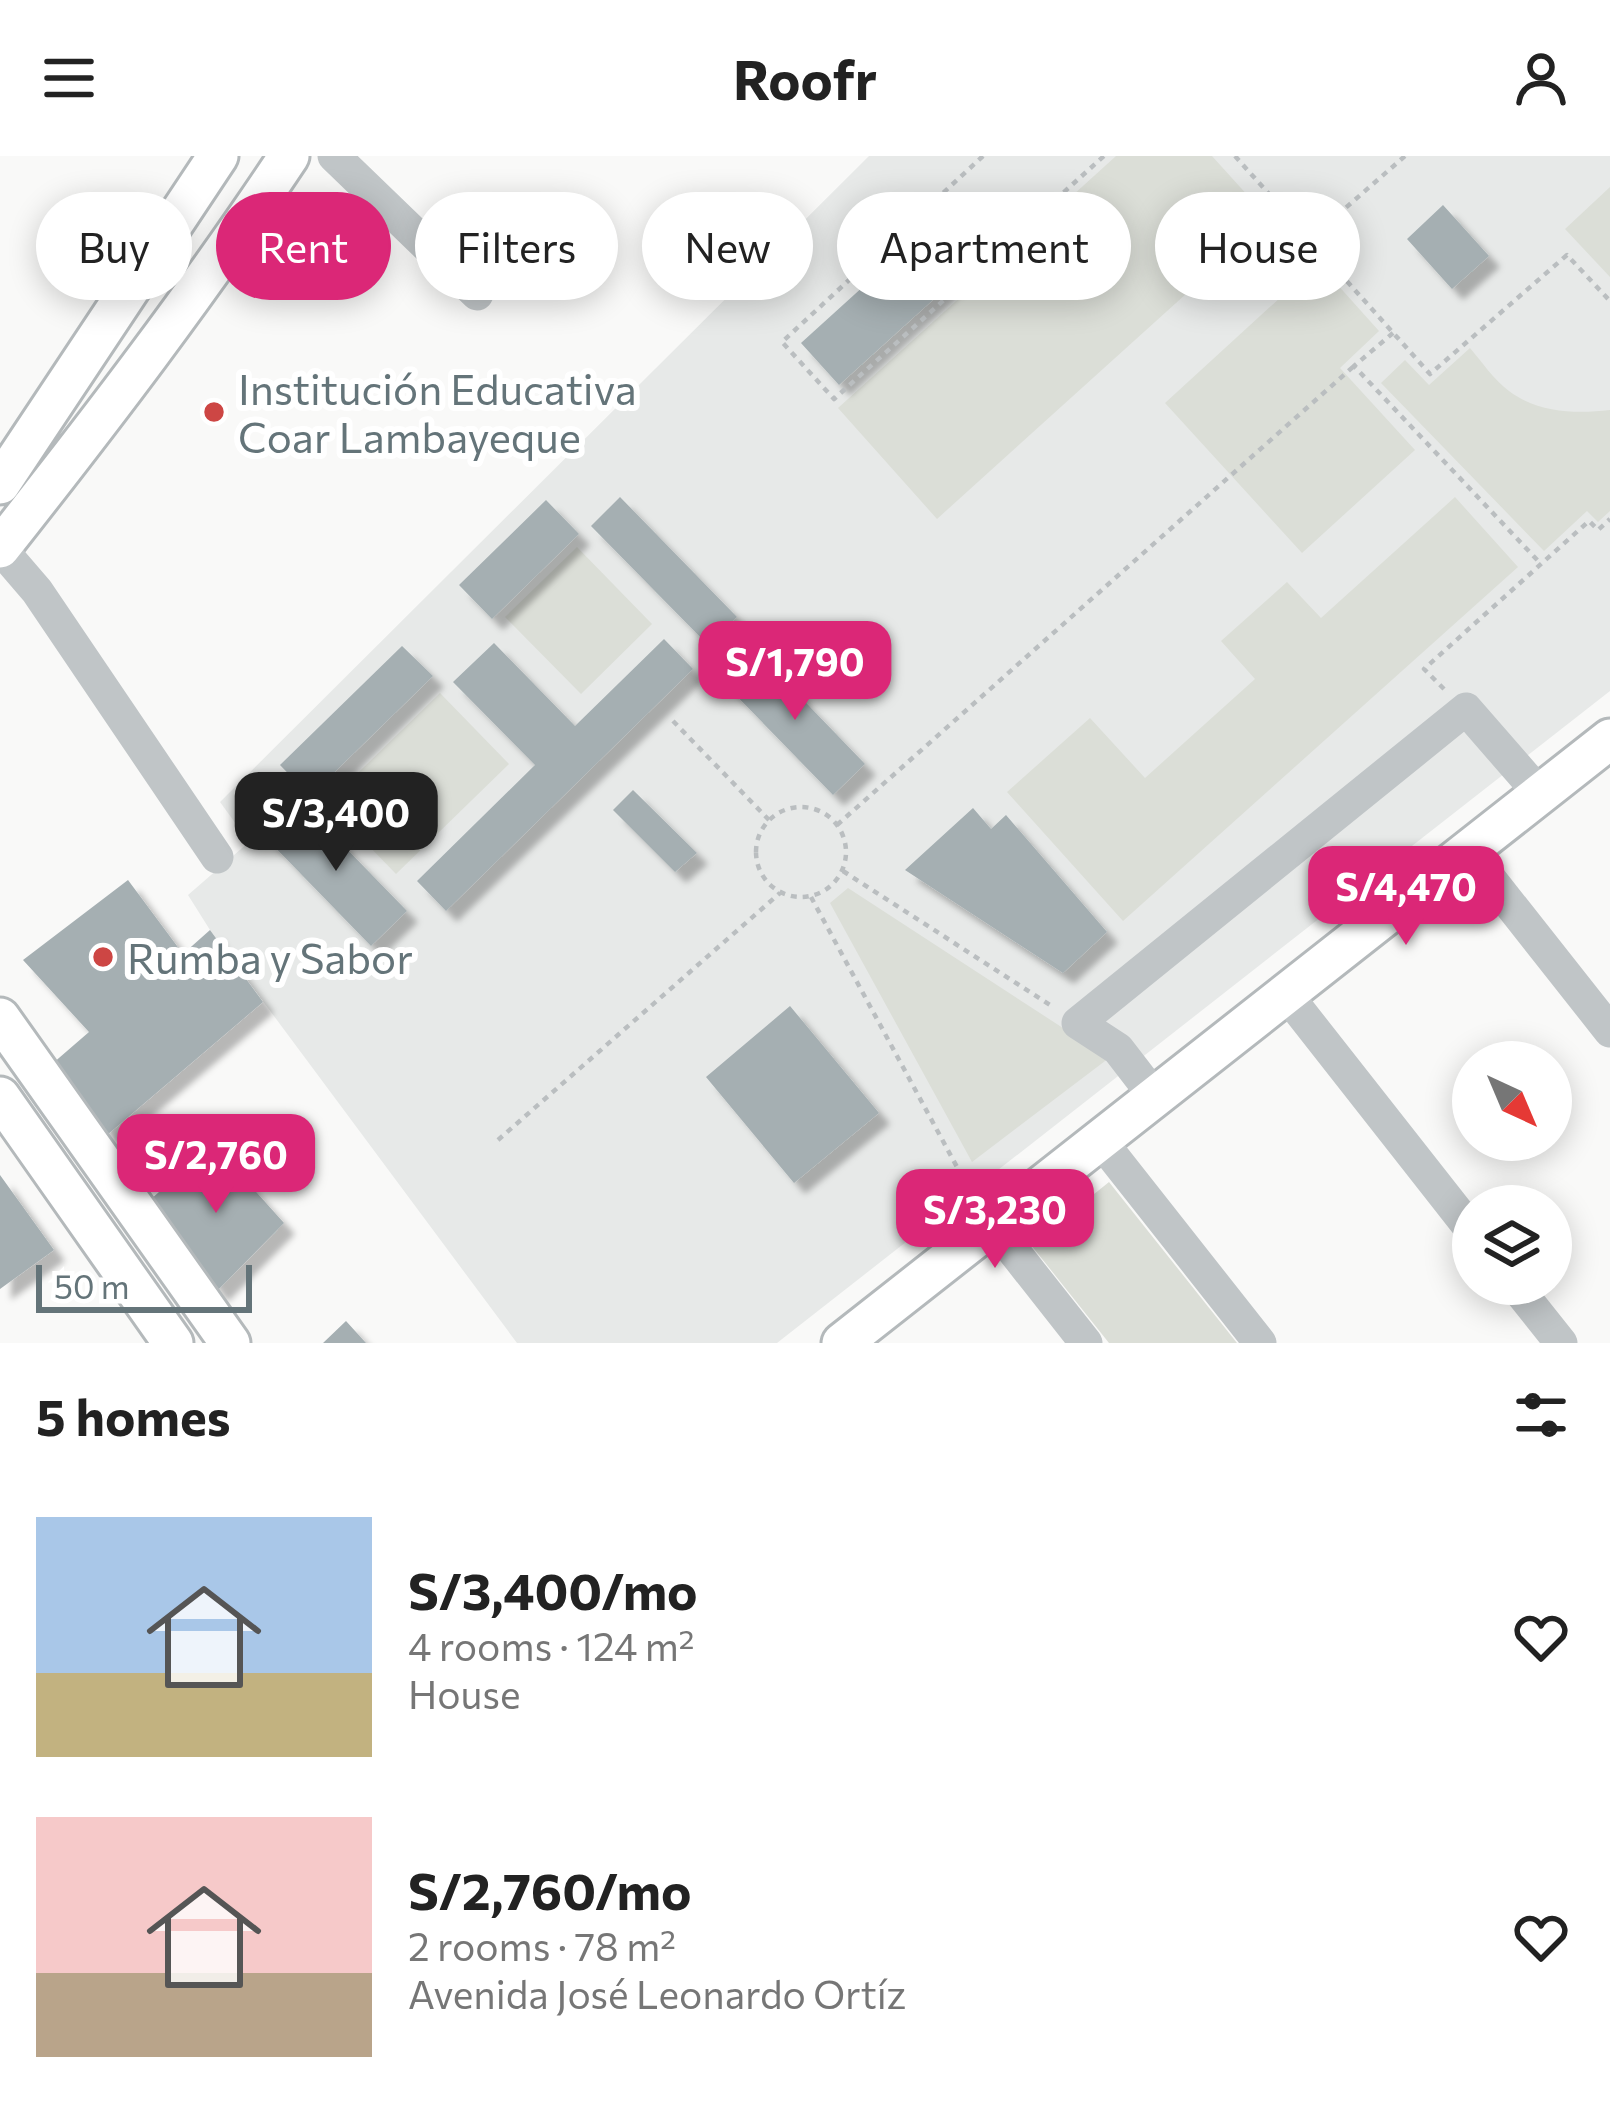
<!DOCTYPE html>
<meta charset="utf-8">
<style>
body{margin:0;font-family:Commissioner,sans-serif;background:#f6f6f6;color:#222;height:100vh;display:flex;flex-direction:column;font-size:45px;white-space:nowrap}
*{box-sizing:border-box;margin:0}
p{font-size:39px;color:#767676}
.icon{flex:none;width:66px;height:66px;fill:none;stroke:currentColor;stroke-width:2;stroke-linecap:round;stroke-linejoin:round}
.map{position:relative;height:1187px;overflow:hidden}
.side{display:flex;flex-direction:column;background:#fff;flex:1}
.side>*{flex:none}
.hud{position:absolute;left:36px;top:36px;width:1539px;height:108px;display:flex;gap:24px}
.needle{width:78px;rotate:136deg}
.fabs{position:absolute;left:1452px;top:885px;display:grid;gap:24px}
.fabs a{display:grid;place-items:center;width:120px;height:120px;border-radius:50%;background:#fff;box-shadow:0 6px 30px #0003;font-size:60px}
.scale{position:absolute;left:36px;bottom:30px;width:216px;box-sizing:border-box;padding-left:12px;border:6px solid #647479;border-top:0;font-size:33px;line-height:42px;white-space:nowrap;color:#647479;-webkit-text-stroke:9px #fff;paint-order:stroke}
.price{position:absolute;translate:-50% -102px;padding:0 27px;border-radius:24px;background:#db2777;color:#fff;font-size:39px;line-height:78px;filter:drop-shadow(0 3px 6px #0008)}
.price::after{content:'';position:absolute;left:50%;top:72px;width:36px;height:27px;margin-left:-18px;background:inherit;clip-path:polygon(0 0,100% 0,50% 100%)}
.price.on{background:#222;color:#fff}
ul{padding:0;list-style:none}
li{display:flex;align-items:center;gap:36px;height:300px;padding:0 36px}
li span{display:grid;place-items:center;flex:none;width:336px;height:240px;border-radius:0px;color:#555}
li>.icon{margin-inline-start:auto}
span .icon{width:144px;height:144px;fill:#fffc;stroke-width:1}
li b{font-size:51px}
h2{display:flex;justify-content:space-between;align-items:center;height:144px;padding:0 36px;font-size:51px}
.tag{padding:0 42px;border-radius:54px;background:#fff;box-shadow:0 6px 30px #0003;font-size:42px;line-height:108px}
.tag.on{background:#db2777;color:#fff}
header{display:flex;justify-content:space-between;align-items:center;height:156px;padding:0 36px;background:#fff;font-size:54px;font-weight:700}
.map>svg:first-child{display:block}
.built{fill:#e7e9e8}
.green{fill:#dbded7}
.building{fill:#a5afb2;filter:url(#shadow)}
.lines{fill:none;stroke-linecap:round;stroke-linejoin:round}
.major-casing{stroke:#b4b9bb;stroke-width:45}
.path{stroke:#babec0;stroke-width:4.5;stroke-dasharray:6 6;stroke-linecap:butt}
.minor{stroke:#c0c5c7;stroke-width:33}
.major{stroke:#fff;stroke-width:39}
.poi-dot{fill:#cd4644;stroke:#fff;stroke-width:4.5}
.labels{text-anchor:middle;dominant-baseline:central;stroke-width:12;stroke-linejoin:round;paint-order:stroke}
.poi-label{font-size:42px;fill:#647479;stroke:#fff;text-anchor:start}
</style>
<header><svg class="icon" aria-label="menu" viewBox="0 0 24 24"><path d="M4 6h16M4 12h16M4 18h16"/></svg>Roofr<svg class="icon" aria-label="person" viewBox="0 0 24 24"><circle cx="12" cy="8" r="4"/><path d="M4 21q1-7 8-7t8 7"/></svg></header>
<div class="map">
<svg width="1610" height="1187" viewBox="0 0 1610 1187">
<defs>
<filter id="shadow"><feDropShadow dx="11" dy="11" stdDeviation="3" flood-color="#0004"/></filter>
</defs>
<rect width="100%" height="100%" fill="#f9f9f8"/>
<path class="built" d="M869,0H1610V535L777,1187H517L210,774L188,739L249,686L220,646Z"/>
<path class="green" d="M1116,0H1212L1269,63L937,363L838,252Z
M1610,31V121L1565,73Z
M1318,107L1379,175L1340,212L1415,294L1302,397L1165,247Z
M1470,192C1482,206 1494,224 1509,235C1538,257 1576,258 1610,254V355L1598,366L1587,355L1544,395L1381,227L1405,204L1429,229Z
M1455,341L1518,411L1123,765L1007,636L1090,562L1145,622L1255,523L1221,485L1287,426L1321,462Z
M577,391L652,468L581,538L505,461Z
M440,537L509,608L396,718L327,647Z
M848,732L1109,902L972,1006L830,747Z
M1109,1026L1237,1187H1109L1031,1089Z"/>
<path class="building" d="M962,41L1000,83L839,229L801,187Z
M1443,49L1489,100L1452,133L1407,83Z
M620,341L737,461L708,489L591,370Z
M546,344L579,378L492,463L459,429Z
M664,483L693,513L446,755L417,725L535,609L453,526L494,487L575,570Z
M402,490L433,520L310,640L280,609Z
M757,496L865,608L833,639L724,527Z
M633,634L697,697L675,716L613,654Z
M301,646L407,755L371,790L265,681Z
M973,652L991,673L1006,659L1107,776L1063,817L905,714Z
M128,724L183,798L210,774L263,846L107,979L52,908L89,876L23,804Z
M790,850L879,957L794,1027L706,921Z
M213,988L284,1067L217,1135L150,1044Z
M0,1019L54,1094L0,1133Z
M346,1165L366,1187H323Z"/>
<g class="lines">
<defs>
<path id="major" d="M0,328L218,0
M0,392C101,264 199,136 289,0
M0,862L230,1187
M0,941L173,1187
M842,1187L1610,583"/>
</defs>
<use href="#major" class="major-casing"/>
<path class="path" d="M983,0L782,186L834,243L1104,0
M1235,0L1430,218L1567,99L1610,145
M1310,83L1405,0
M1393,177L1354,210L1541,408
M1444,533L1424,513L1589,365L1598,374L1610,363
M673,565L769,664
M756 696a45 45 0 1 1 90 0a45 45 0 1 1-90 0Z
M837,669L1354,210
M843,715L1053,851
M811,741L957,1011
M498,984L780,737"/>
<path class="minor" d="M334,0L477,138
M0,392L37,435L217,701
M1468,695L1610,875
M1286,838L1473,1076
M1155,941L1118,893L1078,867L1466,553L1540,638
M1100,984L1260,1187
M993,1069L1086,1187
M1514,1128L1561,1187"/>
<use href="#major" class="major"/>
</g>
<g class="poi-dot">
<circle cx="214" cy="256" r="12"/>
<circle cx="103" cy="801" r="12"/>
</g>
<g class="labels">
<g class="poi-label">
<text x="238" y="232">Institución Educativa<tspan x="238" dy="48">Coar Lambayeque</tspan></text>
<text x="127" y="801">Rumba y Sabor</text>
</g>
</g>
</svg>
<div class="fabs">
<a><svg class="needle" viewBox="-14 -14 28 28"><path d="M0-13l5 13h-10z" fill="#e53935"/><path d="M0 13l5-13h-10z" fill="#767676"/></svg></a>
<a><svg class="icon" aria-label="layers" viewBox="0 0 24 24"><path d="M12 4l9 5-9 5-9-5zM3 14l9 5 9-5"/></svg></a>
</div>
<div class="scale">50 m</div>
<b class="price" style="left:795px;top:567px">S/1,790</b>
<b class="price on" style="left:336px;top:718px">S/3,400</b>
<b class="price" style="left:1406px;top:792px">S/4,470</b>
<b class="price" style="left:216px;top:1060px">S/2,760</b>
<b class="price" style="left:995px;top:1115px">S/3,230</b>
<div class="hud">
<a class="tag">Buy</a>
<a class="tag on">Rent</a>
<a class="tag">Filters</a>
<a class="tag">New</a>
<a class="tag">Apartment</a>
<a class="tag">House</a>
</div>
</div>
<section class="side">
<h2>5 homes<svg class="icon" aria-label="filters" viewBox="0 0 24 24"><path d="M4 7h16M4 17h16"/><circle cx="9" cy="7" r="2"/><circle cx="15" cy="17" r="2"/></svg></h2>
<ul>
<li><span style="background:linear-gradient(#a9c7e8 65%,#c2b280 0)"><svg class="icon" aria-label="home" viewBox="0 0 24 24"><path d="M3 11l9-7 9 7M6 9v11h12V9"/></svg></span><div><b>S/3,400/mo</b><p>4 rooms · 124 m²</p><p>House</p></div><svg class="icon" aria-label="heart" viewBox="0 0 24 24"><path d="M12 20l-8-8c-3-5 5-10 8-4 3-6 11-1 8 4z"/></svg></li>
<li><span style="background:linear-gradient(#f6c9c9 65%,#b9a48a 0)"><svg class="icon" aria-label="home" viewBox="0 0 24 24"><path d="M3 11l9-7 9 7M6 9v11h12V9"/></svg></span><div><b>S/2,760/mo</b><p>2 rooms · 78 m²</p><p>Avenida José Leonardo Ortíz</p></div><svg class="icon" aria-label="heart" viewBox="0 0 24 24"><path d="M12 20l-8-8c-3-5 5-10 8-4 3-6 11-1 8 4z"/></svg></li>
</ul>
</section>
